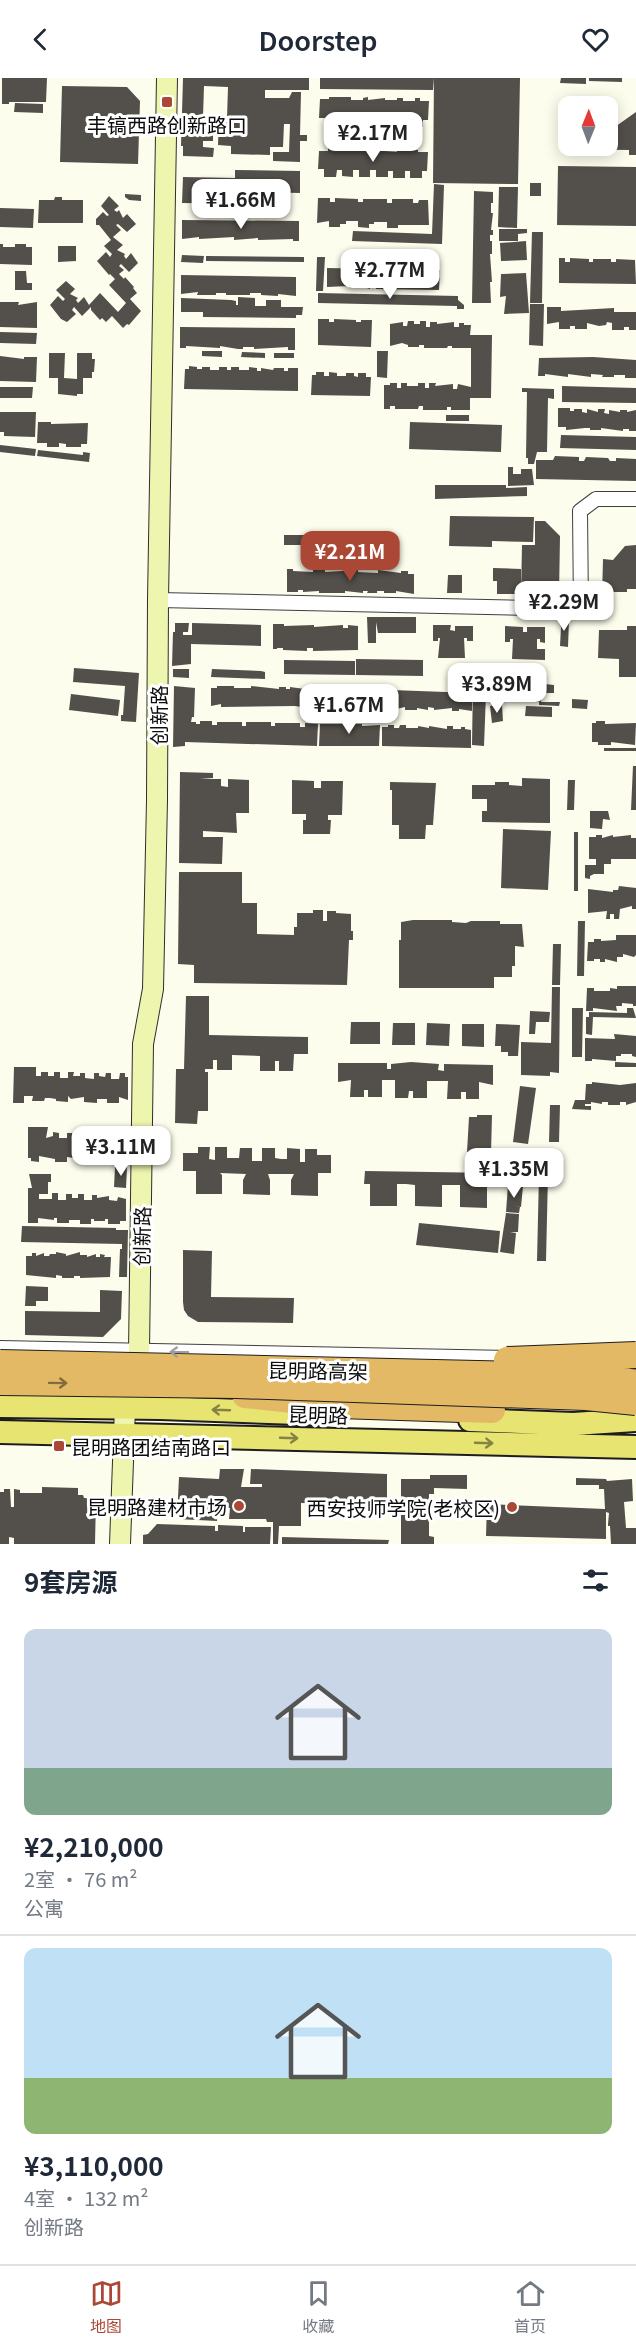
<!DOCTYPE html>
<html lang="zh">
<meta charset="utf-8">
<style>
body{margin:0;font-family:Georgia,"Noto Sans SC",serif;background:#f6f6f7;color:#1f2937;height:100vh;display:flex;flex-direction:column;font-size:22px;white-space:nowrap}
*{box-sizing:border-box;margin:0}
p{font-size:20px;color:#747a83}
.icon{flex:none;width:33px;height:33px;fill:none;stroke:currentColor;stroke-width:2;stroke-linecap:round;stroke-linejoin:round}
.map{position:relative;height:1466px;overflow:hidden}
.details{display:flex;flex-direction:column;background:#fff;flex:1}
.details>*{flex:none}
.needle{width:39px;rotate:1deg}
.fabs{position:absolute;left:558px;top:18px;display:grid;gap:12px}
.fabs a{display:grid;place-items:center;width:60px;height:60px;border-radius:12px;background:#fff;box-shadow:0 3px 15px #0003;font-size:30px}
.price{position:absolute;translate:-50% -51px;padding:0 14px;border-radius:12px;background:#fff;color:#222;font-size:20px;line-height:39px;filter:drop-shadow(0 2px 3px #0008)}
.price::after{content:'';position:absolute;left:50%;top:36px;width:18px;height:14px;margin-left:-9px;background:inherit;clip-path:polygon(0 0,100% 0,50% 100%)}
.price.active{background:#ab4835;color:#fff}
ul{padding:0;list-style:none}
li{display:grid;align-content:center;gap:12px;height:318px;padding:0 24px}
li+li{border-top:2px solid #e0e1e3}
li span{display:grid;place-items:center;height:186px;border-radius:12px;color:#555}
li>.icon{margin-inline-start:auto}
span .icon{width:108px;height:108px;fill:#fffc;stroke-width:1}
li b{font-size:26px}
h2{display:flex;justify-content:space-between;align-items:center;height:72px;padding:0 24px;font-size:26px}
header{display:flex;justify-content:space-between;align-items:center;height:78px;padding:0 24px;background:#fff;font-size:27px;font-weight:600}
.tab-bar{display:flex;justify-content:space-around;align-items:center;height:84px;border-top:2px solid #e0e1e3;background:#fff;font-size:16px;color:#747a83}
.tab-bar a{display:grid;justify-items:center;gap:3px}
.tab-bar .active{color:#ab4835}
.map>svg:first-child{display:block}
.building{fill:#534f4a}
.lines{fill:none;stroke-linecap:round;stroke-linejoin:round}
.street-casing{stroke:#3f3f3f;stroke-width:16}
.secondary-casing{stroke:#2e2e2e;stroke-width:22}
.primary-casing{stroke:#1d1d1d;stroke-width:26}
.highway-casing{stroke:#1d1d1d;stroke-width:28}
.street{stroke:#fff;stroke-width:14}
.secondary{stroke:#eef5af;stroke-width:20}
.primary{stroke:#e8e472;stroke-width:22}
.highway{stroke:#e3b965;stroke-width:26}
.highway-bridge-casing{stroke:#1d1d1d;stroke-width:28;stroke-linecap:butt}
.highway-bridge{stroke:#e3b965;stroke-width:26}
.oneway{stroke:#9e9e9e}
.oneway2{stroke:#826b3d}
.oneway3{stroke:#858344}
.poi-dot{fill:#ab4835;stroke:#fff;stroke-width:2}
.labels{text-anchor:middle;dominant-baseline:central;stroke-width:6;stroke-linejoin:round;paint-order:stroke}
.poi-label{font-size:20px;fill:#0c0c0c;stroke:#fff;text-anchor:end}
.street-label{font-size:20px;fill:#0c0c0c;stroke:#fff}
</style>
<header><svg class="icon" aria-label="back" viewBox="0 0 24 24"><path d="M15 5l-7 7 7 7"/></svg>Doorstep<svg class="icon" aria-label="heart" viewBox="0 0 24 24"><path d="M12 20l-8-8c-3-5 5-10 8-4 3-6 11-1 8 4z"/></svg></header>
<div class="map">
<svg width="636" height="1466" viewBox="0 0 636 1466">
<rect width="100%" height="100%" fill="#fdfded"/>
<path class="building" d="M2,0H47L46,24H9V26H2Z
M183,0H309V12H265V20H289L292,14H301L300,57H307V63H300V84L273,83V74H289L290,46H284L283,69H270V77L231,76V68L218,67L219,40H227L228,9L204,8L203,39H213V63H203V69L214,70L213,79L183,78V68H181Z
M320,0H434L433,12L320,11Z
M434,0H520L518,106L433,105Z
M561,0H586V6L560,5Z
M589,0H622V4L589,3Z
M62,8L127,9L140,23L138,86L60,84Z
M329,19H351V22H363V20L368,19V22L385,20V22H397V20H403V23H415V20H420V23H429L428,42H423V49H411V42L405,41V49L394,48V41H389V48H377V41H372V48H360V40H355L354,48L342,47L343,41H337V47H325V40H319L320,21H329Z
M15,25L43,26V35L14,34Z
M636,34V77H629V72L560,71L561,43L564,41L568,45V68H608V50L612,51Z
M328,70L345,73V71H350V73L368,71L367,73H379V71H384V73L397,74V72H418V74H428L427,93H422V100H410V93H405V100H393V93H388V99H376V92H370V99H359V92H353V99L342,98V92H337L336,99H324V91H318L319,73H328Z
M558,88L636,89V148L557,147Z
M235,92L300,93V115L254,114V126L182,125L183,99L235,100Z
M530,105H541V118H530Z
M434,106L444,107L442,166L352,163L353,153L432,156Z
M499,109H518L517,150L498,149Z
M474,113L493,114V125H491V135H493L491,152H493V157H490V163H492V176H490L492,204H490L491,225H472Z
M125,116L141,117V123L129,122L125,119Z
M109,118L119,128L114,132L117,134L119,132L123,140L127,136L136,146L127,154L118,146L116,147L121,152L113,159L123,167L117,172L125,176L124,178L126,181L131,175L138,185L129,194L121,186L119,188L124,192L119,196L124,201L125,199L134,209L133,210L137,215L130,221L141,233L129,247L127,246L123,250L112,238L106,244L102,240L100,242L91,232V229L82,238L74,229L72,232L76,236L67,244L61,241L50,227L58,218L63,223L65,221L56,212L66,203L75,211L70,216L78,220L76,222L78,225L84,219L89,227L100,215L118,234L126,225L109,207L115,201L110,196L109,197L97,183L106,174L110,179L112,176L104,168L111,162L99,147H96V141L103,134L107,138L109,137L101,128Z
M55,119H62V122H83V145H38L39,122H54Z
M318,120H330V124H335V120L358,121V124H363V121H387V125H392V121H413V125H418L419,122H428L429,147H398V150H387V144H374V146H369V150L358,149V143H346V146H340V149H329V143L317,145Z
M0,130L34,131L33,150L0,149Z
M182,142L299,143V163H293V161L258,162V160L234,162V159L199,161V159L182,161Z
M499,151H527V155L518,156V163H499Z
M532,154H543L542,225H530Z
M526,163L527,182L501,183L500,165Z
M0,166H3V169H15V166H26V169H32V187L0,186Z
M58,168H76V183L58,184Z
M182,177L204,178L203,185L181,184Z
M206,178L304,179V184L206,183Z
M317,179H325L323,213H316Z
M559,180H565V184H570V180L589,181V184H593V181H611V184H616V181L635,182L636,206L559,205Z
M327,190L440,192L439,212L376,211V209L370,208V211L361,208V210H349V208L327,209Z
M15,193H26L27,205H32V212H15Z
M526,195L529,235L504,236L506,218L500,219L501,196Z
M181,197L296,199V218L278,216V218L261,217V215H250V217H226V215H216V217H197L198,214L181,216Z
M318,215L458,218V222L464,227V231H457V228L318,225Z
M238,219L255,220V228H266V222H281V229H303L302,237H296V240L203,239V234H181V220L231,222L236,223V227H238Z
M0,224H19L18,227L37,224V250L0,249Z
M530,226H544L543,268L529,267Z
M547,229H561V233L614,230V234H636V252H629V249H624V252H612V245L607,244L606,247L599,248L587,245V251H575V248H570V251H559V244L547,246Z
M318,241H329V244H334V241L356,242V244H361V242H372L371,269L318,267Z
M408,243H414V246H420V243H426V249H430V244H437V246L454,244V249H459V245H464V247H471L470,257H492L491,320H470V332H451V329H447V332H423V328H419L418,331H395V328H390V331H384V307H390V305H397V310H401V305H407V308H418V305H425V310H429V305H436L435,308L453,306V311H457L458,306L471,309V270H452V268H448L447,270H424V267H419V269H408V267L402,265L390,268V246L403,244V248H407Z
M180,249L295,250V272H288V269L254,271V269H243V271H238L220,268V270L186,268V270H180Z
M0,254L37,255L36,266L0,265Z
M202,273H222V279L202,278Z
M377,273H388L387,300L377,299Z
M242,274L265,275V280L241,279Z
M49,275H65L64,300L77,301V275H92V281H95L94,294H92V300H83V316H77V318L58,316V300H49Z
M274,275H294V280H274Z
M0,278L24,281V279H37L36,304L0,303Z
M593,279L636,282V300H625V297H614V299H602L603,297L591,296V299L568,296V299L545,296V298H538L539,280Z
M189,288L197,289V291H202V289H210V292H219V289H227V292H231V289H239V292H249V289L257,290V293H261V290L273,292L274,290H284V293H288V290H298V313L184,311L185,291H189Z
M316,294H324V298H329V294L337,295V298H346V295H354V298L358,299V295H366V299H371L370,318L311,317L312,297H316Z
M562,308L636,310V325L562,324Z
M0,309H33L32,320H0Z
M522,310L554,311V321L548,320L547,374H537L534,386H528V380H526L527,314H522Z
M558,330H570V333H574V331H582V334L587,335V331L598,334V331H605L604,335L609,336V332L620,334V332H627V334L636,332V353H629V351H623V353L601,350V352H590V350H585L566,352V349H558Z
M0,334H36L35,359L4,358V354H0Z
M446,337H469V343H446Z
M38,344H51V346L88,345L87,366H81V369H66V366L59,365V369H47V365H37Z
M410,344L502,347L501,374L409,371Z
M561,357L636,359V372L560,370Z
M0,367L36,371L35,378L0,374Z
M38,372L83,377V374L90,375L89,384L37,378Z
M555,378L579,379V383H584L586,379L608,380L610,383H616V380L636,381V403L536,401V382H553Z
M508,389H513V396H521V391H532L534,407L508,408Z
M435,407H506V410L527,409V418L435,421Z
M450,438L534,439L533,464L492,463V469L449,468Z
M535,443H545L560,458L559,517L521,516L522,467H535Z
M284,457H309V467H284Z
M636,467V511H627V514H613V520H602L603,481L613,482L625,468Z
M493,490L521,491V516H497V503H493Z
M287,491H293V493L313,494V491L325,492V494L358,492V494L378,495V492L401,495V493H408V496H414V516L396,513V515H384V513H377V515H367L368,513H363V515L345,513V515H319V513L303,514V512H298V514H287Z
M448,497H462V515H447Z
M367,539H416V555H378L376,544V565H368Z
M557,541L569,542L568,569L560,568L561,549Z
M175,545H189L188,554H183V557H192V545L261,547V568L191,566V586L172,588L173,554H175Z
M273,546H284V548L314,547V549L343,547V550H348V547L358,548V572L313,573V570H307V573L283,572V570H277V571H273Z
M433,547H451L450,552L455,553V548H473V563H467V560H464L465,580H438L440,560H438V563H433Z
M505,548L523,549V554H527V549H545V565L540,564V561H537V571H545V582L512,581L513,561H510V564H505Z
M627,548H636V599H619V581L598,580L599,552H627Z
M356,581L423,582V598L356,597Z
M284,582L355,583V597L284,596Z
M74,590L139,595L136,644L121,643V637H123L125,608L73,604Z
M173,591H189V600L173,599Z
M212,591L261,593L265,594V601L211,599Z
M473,602H488V615H477L486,616L484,668L472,667Z
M526,604L554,607V615H542L541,624H560L559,628L539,627V624L508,621V606H526Z
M174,608L195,610L194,639H192L191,644H196V646H200V643H212V647H217V644H242V648H246V644H271V648H275V645H300V649H305V645L318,646L317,668L185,664V668L173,669Z
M217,608H234V610H251V608L279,611V609H286V611H290V609L312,612V609H319V612H323V610H329V612H335L334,631H328V629H324V631H312V629L308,630L295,628L221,629V626L211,628V610H217Z
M365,611L472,615V633L459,631V633H452V630L434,632V630L428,629V632L417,630V632H405V629L392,632L393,629H387V632H362V628L351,631V612Z
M71,616L120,622L118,638L69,632Z
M572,621L588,622L587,631L572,630Z
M502,627L503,643L492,645L490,628Z
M526,628L552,629V639L525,638Z
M596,643H605V646L636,645L635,667L611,664V667H598V664H592V645H596Z
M320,646H362V648L380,647L379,668H319Z
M388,647H394V650H399L400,647H406V650H418V648L429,650V648L447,651V648H453V651H461V649H465V651L471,652V670L382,668V649H388Z
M604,670H636V673H604Z
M633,688H636V732H631Z
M180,694L213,695V700L200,701H221V708L228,709V701L249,702V735H236L237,755L203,753V759H223L222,786L179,785Z
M522,700L550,701V745L482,744V733H487V721H472V707H495V704H509V707L522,708Z
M292,702L314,703V710H321V703H343L342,737H328V742H331L330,756H303V742H306V736H292Z
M568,702H575L574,732H567Z
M390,704L436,705L433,747H426L425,761H399V747H392V712H390Z
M590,733H608L610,742L603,741L602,751L590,750Z
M503,751L551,753L548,812L501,810Z
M574,754H578V813H574Z
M596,757H602V760L613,757V759L631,757V760H636V781H611V786H604V796H594L590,798V801L585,800V787H596V781H589V759H596Z
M179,794H242V825H257V856L294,857V849H297V835H313V832H323V843H327V833H336V835L351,836V853H353V862H349L347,907L194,905V887L178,886Z
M619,808L636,810V831H632V828L620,831L619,841H614V836H610V841H606L607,833L588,835V811L613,814V812H618Z
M413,842H452V844L466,845L471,843H500V846H522L524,869L515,868V888H512V899H494V910H399V862H401V844Z
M578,843H585L584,898H577Z
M616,857H636V877L634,879L623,876V879H617V884L605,881V884H600V881H594V883H587L588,864H594V861H601V863L616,862Z
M553,866H561L560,907H552Z
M617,908H636V928H633V926L622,925V928H616L617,933L593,930V933H586L587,910H594V913H610V910L617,911Z
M552,909H560L559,995L550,994V998L521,997V964L551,965Z
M186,918H209V957L308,959V976H294L293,993H279V983H275V993H260V978L232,977V992H217V982H213V991H205V994H208V1033H198L197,1046L175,1045L176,991H184Z
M572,930H583L582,979H572Z
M627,930H633L636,940L593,939L592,957L586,956V939H589V934L627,935Z
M530,933L550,934L549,944H536L535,956H529Z
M351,944H380V966H350Z
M393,945H415V967H392Z
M427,945L450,946L449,968L426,967Z
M462,946H484V969L462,968Z
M496,946L520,947L518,978H508V974H501V968H495Z
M614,956L636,958V979L632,978V976H621V978H616V983L592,981V983H585V960L615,961Z
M411,984L439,986L438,992L444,993V986L493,987V1007L479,1004V1021H466V1014H461V1021H447L448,1003H427V1020H413V1013H409L408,1020H395V1002H382V1019H368V1012H364V1019H350L351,1002L338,1004V985H387V991H391V986Z
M615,984L636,985V989H615Z
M14,989H36V998H41V994H48V998H54V994H60V1000H68V994H74L73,998H80V995H85V1000L94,1001V995H99V998L105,999L106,995H111V1001H119L120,995H125V999H128V1022L119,1019V1025H107V1021H97V1025L84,1024V1019L71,1021L68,1018V1024L56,1023V1021L50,1020H45L44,1023H32L33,1018H24V1025H13Z
M592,1004L620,1007L636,1005V1024L626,1027V1024H620V1027H608V1024H602V1026L591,1024V1026H585V1028H591V1032L572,1031L575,1022H585L586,1006H592Z
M520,1008L536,1010L528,1066L513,1064Z
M550,1027H560L559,1064H549Z
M477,1037H492L491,1075L467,1074L469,1039H477Z
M28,1049H48L46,1060L53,1058V1054L59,1055V1060H67V1055H72V1058H79V1055H85V1061H93V1055H98V1059H104L105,1055H110V1061H119V1056H124V1059H127V1083L118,1080V1086L106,1085V1082L83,1084V1079L81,1081L67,1079V1084H55V1081L39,1078V1084L31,1083V1080H28Z
M198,1069H210L209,1081L215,1082V1069H227V1080H239L240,1070H252V1083H262V1070H275V1080L281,1081H287V1070L300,1071V1084H305V1071H317V1077H331V1095H318V1118L291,1117V1102L294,1096H268L270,1102V1117L243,1116V1102L246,1096L220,1095L222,1097V1116H196V1093H183V1075H198Z
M115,1089H127L126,1110L114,1109Z
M365,1093L496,1095V1108H487V1130L460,1129V1107H442V1129L415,1128V1107L406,1106H397V1128H370V1106H364Z
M29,1096H51V1104H48V1116H39V1121H52V1115H58V1122H66V1116H72V1120H78V1116H84V1122H92V1117H97V1120L109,1118V1122L117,1123L118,1119L126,1121V1143H120V1146H108V1141H105V1143H94V1141H91V1146H80V1142H69V1145H57V1140H54V1142L38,1140V1145H28V1110H32Z
M539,1096H548L546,1183H537Z
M508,1107L523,1108L521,1129L514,1128L520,1129L519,1135L506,1134Z
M506,1135L519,1136L518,1154H510L516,1155L514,1176L500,1174Z
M419,1145L500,1153L498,1175L416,1167Z
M22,1148L116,1150V1152H128L127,1199H119L120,1171H122V1166L21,1164Z
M183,1172L212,1173L211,1219L294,1220L293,1245L198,1244L188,1238L184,1232L183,1224Z
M56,1174L66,1176V1178L80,1174V1177H87V1179L96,1176V1179H100V1176L105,1177L104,1179H111L110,1199L80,1200V1198H74V1200H62V1198L56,1197V1200L26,1197V1178H32V1175H36V1178L44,1175V1178H49L50,1176H56Z
M26,1208L48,1209V1223H36V1228H25Z
M100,1212L122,1213L121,1241L103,1259L25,1257V1233L100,1234Z
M220,1391H244L241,1409H262V1406H250L251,1391L387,1396V1427L301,1425V1448H279L278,1466H273V1444H267L266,1441H229L230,1430L218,1429L217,1443L177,1441L179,1399L219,1401Z
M430,1397H467V1411L434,1410V1416H429V1458L434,1459V1466H401V1401H430Z
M576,1400L606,1401L607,1403L632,1401L633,1423L624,1424L626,1450H636V1466H611L610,1448H608V1446L609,1435L606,1434V1461L486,1458L487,1426L605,1431L604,1411H599V1407H576Z
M42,1409L78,1410V1417H83L84,1420L96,1421L95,1466H14V1460L9,1459V1466H0V1414H4V1411H10L11,1429H14V1411L20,1412V1415H42Z
M157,1446L215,1448V1453H218V1447L243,1448V1454H245V1449H271L270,1466H143V1457L148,1456Z
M282,1459L389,1462L388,1466H282Z"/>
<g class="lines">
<defs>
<path id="street" d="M158,522L581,531L580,433L596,421H636
M0,1270L511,1280"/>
<path id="secondary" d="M139,1274L143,966L153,911L157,722L158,522L167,0
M120,1466L125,1329"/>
<path id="primary" d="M0,1328L160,1330L326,1336
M470,1342L573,1346L636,1342
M0,1354L636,1369"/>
<path id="highway" d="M245,1317L339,1327L492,1332"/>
</defs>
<use href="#street" class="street-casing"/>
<use href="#secondary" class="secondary-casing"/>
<use href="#primary" class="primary-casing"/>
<use href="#highway" class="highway-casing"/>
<use href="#street" class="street"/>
<use href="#secondary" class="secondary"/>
<use href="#primary" class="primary"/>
<use href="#highway" class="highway"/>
<defs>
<path id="highway-bridge" d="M507,1282L636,1277
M0,1285L524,1297L618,1302L636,1305
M0,1304L236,1307L586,1319L636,1324"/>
</defs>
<use href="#highway-bridge" class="highway-bridge-casing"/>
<use href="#highway-bridge" class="highway-bridge"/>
</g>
<defs><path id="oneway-shaft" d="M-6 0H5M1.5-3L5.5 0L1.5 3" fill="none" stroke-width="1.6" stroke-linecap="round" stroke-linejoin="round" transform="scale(1.5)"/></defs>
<use class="oneway" href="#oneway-shaft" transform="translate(179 1274) rotate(-179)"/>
<use class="oneway2" href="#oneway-shaft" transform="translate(58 1305) rotate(1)"/>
<g class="oneway3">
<use href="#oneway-shaft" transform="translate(221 1332) rotate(-178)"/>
<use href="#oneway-shaft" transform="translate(289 1360) rotate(2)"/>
<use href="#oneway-shaft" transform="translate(484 1365) rotate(2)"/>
</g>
<g class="poi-dot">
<rect x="161" y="18" width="12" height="12" rx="3"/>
<rect x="53" y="1362" width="12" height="12" rx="3"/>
<circle cx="239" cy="1428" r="6"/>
<circle cx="512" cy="1429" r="6"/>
</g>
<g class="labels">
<g class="poi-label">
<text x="167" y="46" text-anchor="middle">丰镐西路创新路口</text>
<text x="71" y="1368" text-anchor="start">昆明路团结南路口</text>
<text x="227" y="1428">昆明路建材市场</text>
<text x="500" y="1429">西安技师学院(老校区)</text>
</g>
<g class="street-label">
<text transform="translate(158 637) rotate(-90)">创新路</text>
<text transform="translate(141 1158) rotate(-89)">创新路</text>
<text transform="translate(318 1292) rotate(1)">昆明路高架</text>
<text transform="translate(318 1336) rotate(2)">昆明路</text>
</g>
</g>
</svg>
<div class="fabs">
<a><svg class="needle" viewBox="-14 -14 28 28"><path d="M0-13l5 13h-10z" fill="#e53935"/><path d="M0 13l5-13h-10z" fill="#747a83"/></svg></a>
</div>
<b class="price" style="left:373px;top:85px">¥2.17M</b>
<b class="price" style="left:241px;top:152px">¥1.66M</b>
<b class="price" style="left:390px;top:222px">¥2.77M</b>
<b class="price active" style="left:350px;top:504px">¥2.21M</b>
<b class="price" style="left:564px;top:554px">¥2.29M</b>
<b class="price" style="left:497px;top:636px">¥3.89M</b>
<b class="price" style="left:349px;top:657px">¥1.67M</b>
<b class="price" style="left:121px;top:1099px">¥3.11M</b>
<b class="price" style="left:514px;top:1121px">¥1.35M</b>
</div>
<section class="details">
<h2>9套房源<svg class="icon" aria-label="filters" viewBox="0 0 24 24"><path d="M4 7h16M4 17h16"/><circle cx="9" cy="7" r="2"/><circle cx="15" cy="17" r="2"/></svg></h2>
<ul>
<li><span style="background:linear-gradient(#c9d6e8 75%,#7fa58c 0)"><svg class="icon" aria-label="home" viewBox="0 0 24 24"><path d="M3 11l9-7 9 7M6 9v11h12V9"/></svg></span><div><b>¥2,210,000</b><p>2室 · 76 m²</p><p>公寓</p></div></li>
<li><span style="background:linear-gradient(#bfe0f5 70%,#8fb573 0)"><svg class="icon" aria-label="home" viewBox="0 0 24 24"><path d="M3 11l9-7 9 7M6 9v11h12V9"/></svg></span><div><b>¥3,110,000</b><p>4室 · 132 m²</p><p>创新路</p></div></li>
</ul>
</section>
<nav class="tab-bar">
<a class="active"><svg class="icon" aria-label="map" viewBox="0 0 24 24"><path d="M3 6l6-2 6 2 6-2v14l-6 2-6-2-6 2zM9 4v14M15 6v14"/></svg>地图</a>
<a><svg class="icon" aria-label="saved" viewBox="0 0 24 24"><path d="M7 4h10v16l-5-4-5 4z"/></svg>收藏</a>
<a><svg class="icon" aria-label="home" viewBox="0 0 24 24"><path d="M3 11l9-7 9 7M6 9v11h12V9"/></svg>首页</a>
</nav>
